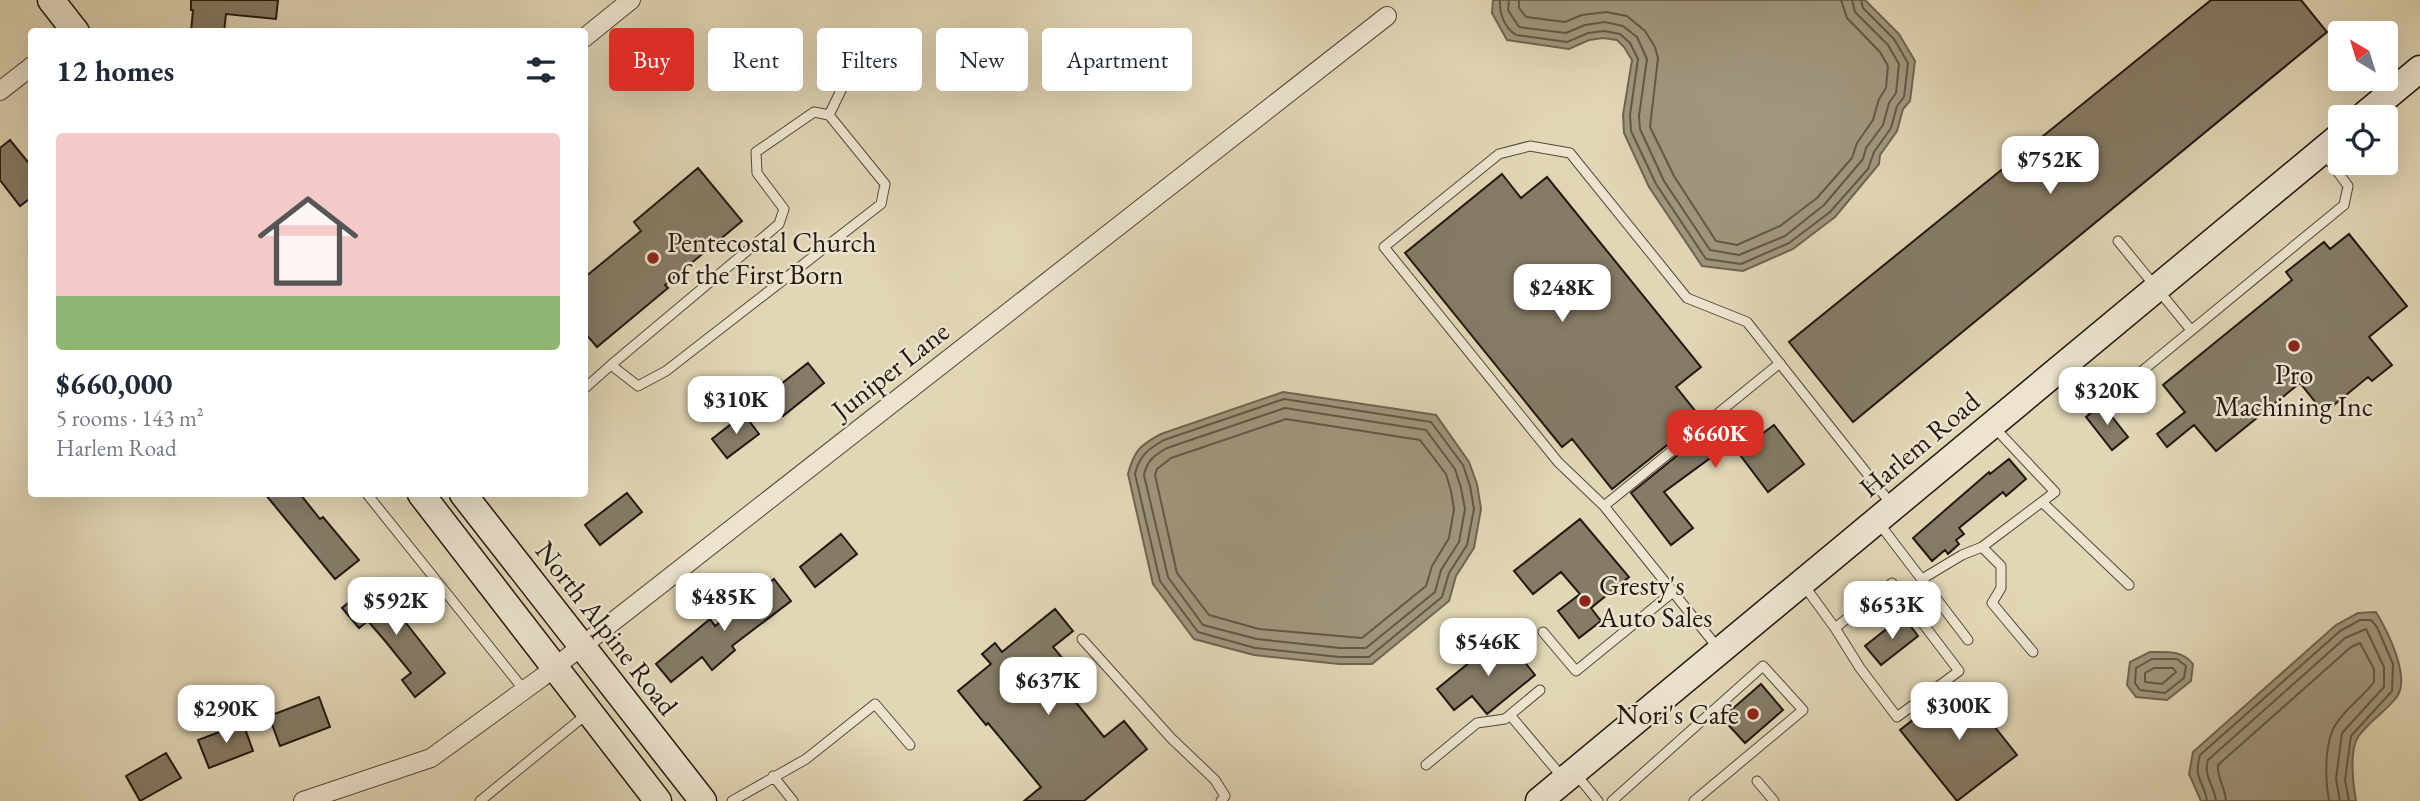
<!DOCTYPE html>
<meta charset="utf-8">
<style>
body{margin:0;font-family:"EB Garamond",serif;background:#f2f2f3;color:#1f2937;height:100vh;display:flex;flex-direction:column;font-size:26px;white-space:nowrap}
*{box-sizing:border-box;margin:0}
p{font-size:23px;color:#747a83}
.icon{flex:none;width:38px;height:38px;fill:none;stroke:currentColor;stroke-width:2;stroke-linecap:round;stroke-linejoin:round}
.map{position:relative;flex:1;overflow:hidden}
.drawer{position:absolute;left:28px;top:28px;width:560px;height:469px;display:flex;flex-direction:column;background:#fff;border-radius:7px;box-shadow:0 7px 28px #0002}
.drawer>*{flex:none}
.top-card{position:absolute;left:609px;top:28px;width:665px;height:63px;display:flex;gap:14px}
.needle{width:46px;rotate:322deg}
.tools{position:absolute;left:2328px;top:21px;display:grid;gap:14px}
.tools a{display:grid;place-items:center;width:70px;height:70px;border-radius:7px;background:#fff;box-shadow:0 7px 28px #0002;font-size:35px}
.price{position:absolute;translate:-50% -60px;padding:0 16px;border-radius:14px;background:#fff;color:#222;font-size:23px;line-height:46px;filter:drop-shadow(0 2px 4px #0008)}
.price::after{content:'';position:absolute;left:50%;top:42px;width:21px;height:16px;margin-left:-10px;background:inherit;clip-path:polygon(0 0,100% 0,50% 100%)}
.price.on{background:#d93025;color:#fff}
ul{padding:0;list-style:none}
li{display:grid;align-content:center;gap:14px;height:371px;padding:0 28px}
li span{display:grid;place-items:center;height:217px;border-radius:7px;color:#555}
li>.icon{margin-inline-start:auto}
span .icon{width:126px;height:126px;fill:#fffc;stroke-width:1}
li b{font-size:30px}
h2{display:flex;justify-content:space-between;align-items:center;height:84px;padding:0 28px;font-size:30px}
.pill{padding:0 24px;border-radius:7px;background:#fff;box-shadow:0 7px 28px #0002;font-size:24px;line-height:63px}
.pill.on{background:#d93025;color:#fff}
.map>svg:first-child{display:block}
.water{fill:#a0967d;stroke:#6e6452;stroke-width:2}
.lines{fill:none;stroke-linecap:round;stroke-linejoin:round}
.shore{stroke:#615847;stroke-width:2}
.building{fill:#857b66;stroke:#221911;stroke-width:2}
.service-casing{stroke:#52483a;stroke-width:11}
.minor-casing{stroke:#52483a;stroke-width:20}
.secondary-casing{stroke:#221911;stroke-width:29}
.service{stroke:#ece4cf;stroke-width:9}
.minor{stroke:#ece4cf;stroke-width:18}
.secondary{stroke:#ece4cf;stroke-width:26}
.poi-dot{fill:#8f2418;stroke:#ece4cf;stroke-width:2.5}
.labels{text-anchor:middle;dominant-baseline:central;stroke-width:5;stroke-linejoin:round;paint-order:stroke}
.poi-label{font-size:28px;fill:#221911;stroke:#ece4cf;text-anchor:start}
.street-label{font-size:28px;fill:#221911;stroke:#ece4cf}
</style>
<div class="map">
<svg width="2420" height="801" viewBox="0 0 2420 801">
<rect width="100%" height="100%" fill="#e1d6b5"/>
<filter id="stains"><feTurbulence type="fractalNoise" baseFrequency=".00286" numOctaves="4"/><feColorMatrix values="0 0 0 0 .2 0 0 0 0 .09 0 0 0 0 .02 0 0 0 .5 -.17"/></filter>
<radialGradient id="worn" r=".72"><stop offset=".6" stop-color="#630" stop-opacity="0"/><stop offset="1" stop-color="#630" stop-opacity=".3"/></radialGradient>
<path class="water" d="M1493,0H1865L1899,34L1915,61L1910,101L1903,109L1897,131L1880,155L1879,164L1835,217L1793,249L1743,271L1702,266L1649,187L1624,133L1623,115L1632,60L1624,47L1617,40L1603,38L1589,40L1569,49L1507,40L1492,13Z
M1283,392L1436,415L1469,462L1477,484L1481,509L1474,548L1456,576L1449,601L1372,664H1339L1254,655L1194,639L1153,584L1128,474C1134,451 1140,445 1161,434Z
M2376,612C2387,630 2412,679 2396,698C2385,712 2368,722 2358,737C2349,751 2353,785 2356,801H2201L2189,774L2193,752L2336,625L2358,613Z
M2150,652C2167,652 2182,650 2193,664L2191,681L2167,700L2136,697L2127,685L2130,662Z"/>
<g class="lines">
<path class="shore" d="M1500,0C1499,13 1504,27 1516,35L1567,42L1588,33L1604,31L1620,34L1630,43L1638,59L1630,115L1631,131L1656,184L1706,259L1741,264L1789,243L1830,212L1868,169L1874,152L1891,128L1897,106L1904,97L1908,63L1894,39L1863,8L1861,0
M1509,0L1508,10L1519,27L1566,33L1585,25L1605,22L1623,26L1637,37L1647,59L1639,116L1640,129L1664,181L1710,250L1739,255L1785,236L1824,205L1863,159L1866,148L1883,125L1889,103L1896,93L1899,64L1888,45L1855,12L1852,0
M1519,0V8L1526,17L1565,22L1582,15L1606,12L1627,16L1645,31L1655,47L1658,58L1650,127L1674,176L1716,241L1737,245L1780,226L1817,198L1852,158L1857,143L1873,120L1879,99L1886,88L1888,66L1880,52L1847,18L1841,0
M1284,399L1431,422L1463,465L1470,486L1474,509L1467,545L1449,573L1442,597L1369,657H1339L1255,648L1198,632L1160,581L1135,474C1139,456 1148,449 1164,440Z
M1285,408L1426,430L1455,469L1461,488L1465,509L1459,542L1441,570L1435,592L1366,648H1340L1257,639L1203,625L1168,577L1144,475C1147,460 1155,455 1167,448Z
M1286,419L1420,440L1446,474L1451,491L1454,509L1449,538L1432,566L1426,586L1362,638L1259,629L1209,615L1177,573L1155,475L1157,469L1171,458Z
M2152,659H2177L2186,666L2184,678L2165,693L2140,690L2135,683L2136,668Z
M2154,668H2173L2176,672L2162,684L2145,682V673Z
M2207,801C2204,779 2193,781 2200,755L2340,631L2360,620H2371L2377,627L2393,664L2392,691L2351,736L2345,780L2349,801
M2216,801C2214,784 2203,777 2208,760L2345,638L2366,629L2384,667V687L2342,733L2336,779L2340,801
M2226,801C2226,789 2216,776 2218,765L2351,647L2360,643L2374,669V682C2363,697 2346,708 2336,724C2324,742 2325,780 2329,801"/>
</g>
<path class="building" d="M191,0H278L276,19L226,14L224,32H191L193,10H191Z
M2211,0H2301L2327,32L1853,422L1789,342Z
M10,140L32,167V197L20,206L0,180V148Z
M698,168L742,221L665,285L668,288L597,347L584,332V278L641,231L634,222Z
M1502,174L1521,198L1547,177L1701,367L1676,387L1701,418L1612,489L1572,439L1562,447L1405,253Z
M2349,234L2407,306L2369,337L2392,365L2372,381L2368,377L2324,413L2300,383L2216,451L2194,425L2167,447L2157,434L2185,412L2163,385L2292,280L2286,272L2324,242L2330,249Z
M808,363L824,383L783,416L767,395Z
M2102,404L2128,437L2112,450L2086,417Z
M1731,412L1754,440L1774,425L1804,464L1768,492L1731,443L1664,492L1693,528L1671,545L1631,493Z
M744,414L759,434L727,458L712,439Z
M2009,459L2026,479L2006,496L2003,492L1959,528L1964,534L1956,540L1959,544L1948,554L1945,550L1932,561L1913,538L1989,472L1990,474Z
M627,493L642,512L600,545L585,525Z
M265,494H300L320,519L323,517L359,560L335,579Z
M1580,519L1629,577L1591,608L1601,621L1579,638L1558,611L1580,594L1561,572L1533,594L1514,571Z
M841,534L857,554L815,587L800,567Z
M774,579L791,601L732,646L735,650L712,670L702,657L671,682L656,664L710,619L715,626Z
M374,582L445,673L415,697L402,680L411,673L386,642L368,621L359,628L342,608Z
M1055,609L1073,631L1053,647L1079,678L1065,689L1104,737L1124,721L1147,749L1084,801H1024L1041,787L988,723L986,725L958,691L991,664L982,654L995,643L1002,652Z
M1903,616L1918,636L1881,665L1865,646Z
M1503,635L1535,675L1487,714L1472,696L1454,710L1437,689Z
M1960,683L2017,755L1957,801L1900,730Z
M1761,684L1783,710L1745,743L1722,718Z
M319,697L330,727L280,746L269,716Z
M243,723L253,751L209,768L198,740Z
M166,753L181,778L140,801L126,776Z"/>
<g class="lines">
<defs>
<path id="service" d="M2118,241L2191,330
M611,365L779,224L784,209L757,173L756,152L814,112L829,115
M584,389L611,365L638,386L666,371L881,204L885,184L829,115L847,78L873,42
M2119,390L2344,205L2348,186L2324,153
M367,494L524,690
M2042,502L2129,585
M1604,506L1780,363
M1878,522L1968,640
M1982,547L2001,566V588L1992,603L2033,652
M1922,579L1962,555L1982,547L2055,492L1993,426
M1803,584L1835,628L1892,583L1959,671L1897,717L1860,668L1835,628
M1543,632L1576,671L1673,592
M1082,639L1171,738L1215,780L1225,796L1221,801
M1718,648L1604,506L1558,462L1384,247L1499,154L1530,146L1570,153L1687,298L1747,322L1892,505
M1510,715L1563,778
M1426,765L1477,723L1505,719L1540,690
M1575,773L1598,801
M773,776L793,801
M1757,781L1774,801
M480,801L588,713
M732,801L806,759L875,704L910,745
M1612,801L1763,666L1803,710L1694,801"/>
<path id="minor" d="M584,38L631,0
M0,91L32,66
M303,801L431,758L541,678L1387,16"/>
<path id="secondary" d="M51,0L76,32
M2362,117L2420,69
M421,494L658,801
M463,494L703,801
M1539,801L2340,136"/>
</defs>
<use href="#service" class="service-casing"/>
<use href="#minor" class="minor-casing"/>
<use href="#secondary" class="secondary-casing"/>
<use href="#service" class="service"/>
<use href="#minor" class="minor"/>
<use href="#secondary" class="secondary"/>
</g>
<g class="poi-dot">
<circle cx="653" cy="258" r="7"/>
<circle cx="2294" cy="346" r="7"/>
<circle cx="1585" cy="601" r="7"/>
<circle cx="1753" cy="714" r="7"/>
</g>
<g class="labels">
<g class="poi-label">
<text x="667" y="242">Pentecostal Church<tspan x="667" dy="32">of the First Born</tspan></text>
<text x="2294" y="374" text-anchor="middle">Pro<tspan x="2294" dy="32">Machining Inc</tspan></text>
<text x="1599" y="585">Gresty's<tspan x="1599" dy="32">Auto Sales</tspan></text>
<text x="1739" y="714" text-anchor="end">Nori's Cafe</text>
</g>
<g class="street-label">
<text transform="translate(890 370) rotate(-38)">Juniper Lane</text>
<text transform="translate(1919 444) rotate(-40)">Harlem Road</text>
<text transform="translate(607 628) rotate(52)">North Alpine Road</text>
</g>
</g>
<rect width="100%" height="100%" filter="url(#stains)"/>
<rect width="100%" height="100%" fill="url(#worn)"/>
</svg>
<div class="tools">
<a><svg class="needle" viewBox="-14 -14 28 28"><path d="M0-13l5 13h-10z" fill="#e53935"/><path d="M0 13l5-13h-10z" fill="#747a83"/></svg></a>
<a><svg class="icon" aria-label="locate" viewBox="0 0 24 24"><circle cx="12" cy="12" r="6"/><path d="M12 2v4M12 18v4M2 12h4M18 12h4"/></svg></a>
</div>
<b class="price" style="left:2050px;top:196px">$752K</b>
<b class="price" style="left:1562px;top:324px">$248K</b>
<b class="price" style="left:2107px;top:427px">$320K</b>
<b class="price" style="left:736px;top:436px">$310K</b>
<b class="price on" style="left:1715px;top:470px">$660K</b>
<b class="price" style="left:724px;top:633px">$485K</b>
<b class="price" style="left:396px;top:637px">$592K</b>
<b class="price" style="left:1892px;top:641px">$653K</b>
<b class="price" style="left:1488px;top:678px">$546K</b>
<b class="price" style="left:1048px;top:717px">$637K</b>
<b class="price" style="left:1959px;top:742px">$300K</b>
<b class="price" style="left:226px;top:745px">$290K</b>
<div class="top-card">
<a class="pill on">Buy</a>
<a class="pill">Rent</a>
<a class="pill">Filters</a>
<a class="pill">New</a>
<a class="pill">Apartment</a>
</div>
<section class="drawer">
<h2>12 homes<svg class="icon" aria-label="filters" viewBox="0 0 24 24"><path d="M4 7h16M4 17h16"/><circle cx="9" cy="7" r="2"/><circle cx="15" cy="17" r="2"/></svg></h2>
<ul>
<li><span style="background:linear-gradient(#f6c9c9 75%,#8fb573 0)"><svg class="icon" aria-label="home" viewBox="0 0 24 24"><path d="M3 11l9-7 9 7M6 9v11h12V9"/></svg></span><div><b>$660,000</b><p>5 rooms · 143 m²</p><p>Harlem Road</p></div></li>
</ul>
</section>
</div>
